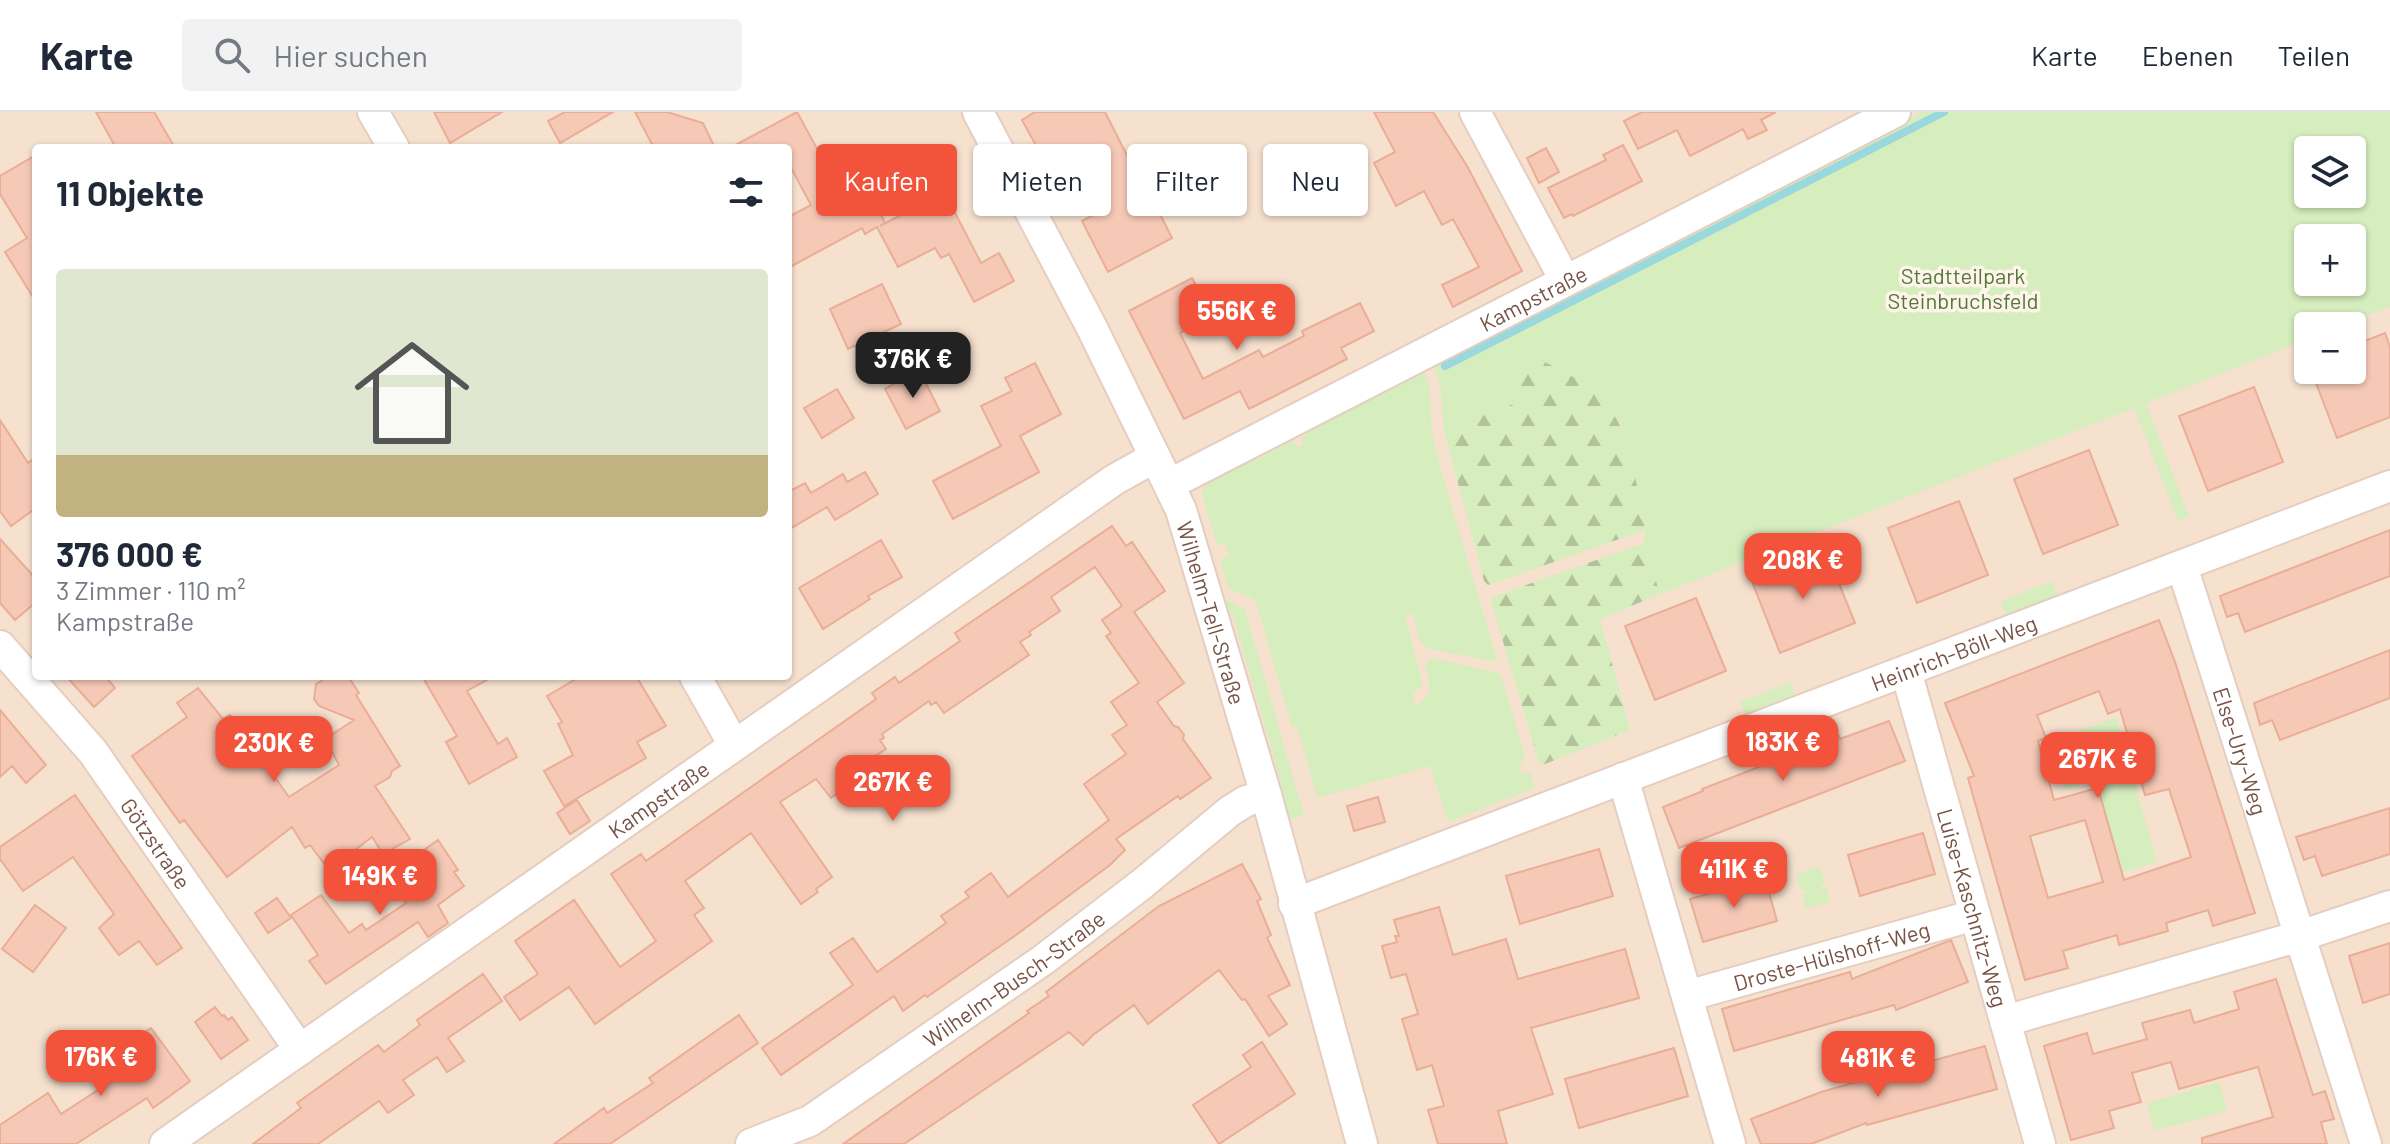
<!DOCTYPE html>
<html lang="de">
<meta charset="utf-8">
<style>
body{margin:0;font-family:Barlow,sans-serif;background:#f2f2f3;color:#1f2937;height:100vh;display:flex;flex-direction:column;font-size:30px;white-space:nowrap}
*{box-sizing:border-box;margin:0}
p{font-size:26px;color:#747a83}
.icon{flex:none;width:44px;height:44px;fill:none;stroke:currentColor;stroke-width:2;stroke-linecap:round;stroke-linejoin:round}
.map{position:relative;flex:1;overflow:hidden}
.sheet{position:absolute;left:32px;top:32px;width:760px;height:536px;display:flex;flex-direction:column;background:#fff;border-radius:8px;box-shadow:0 2px 6px #0004}
.sheet>*{flex:none}
.hud{position:absolute;left:816px;top:32px;width:760px;height:72px;display:flex;gap:16px}
.fabs{position:absolute;left:2294px;top:24px;display:grid;gap:16px}
.fabs a{display:grid;place-items:center;width:72px;height:72px;border-radius:8px;background:#fff;box-shadow:0 2px 6px #0004;font-size:40px}
.price{position:absolute;translate:-50% -68px;padding:0 18px;border-radius:16px;background:#f3523b;color:#fff;font-size:26px;line-height:52px;filter:drop-shadow(0 2px 4px #0008)}
.price::after{content:'';position:absolute;left:50%;top:48px;width:24px;height:18px;margin-left:-12px;background:inherit;clip-path:polygon(0 0,100% 0,50% 100%)}
.price.on{background:#222;color:#fff}
ul{padding:0;list-style:none}
li{display:grid;align-content:center;gap:16px;height:424px;padding:0 24px}
li span{display:grid;place-items:center;height:248px;border-radius:8px;color:#555}
li>.icon{margin-inline-start:auto}
span .icon{width:144px;height:144px;fill:#fffc;stroke-width:1}
li b{font-size:34px}
h2{display:flex;justify-content:space-between;align-items:center;height:96px;padding:0 24px;font-size:34px}
.tag{padding:0 28px;border-radius:8px;background:#fff;box-shadow:0 2px 6px #0004;font-size:28px;line-height:72px}
.tag.on{background:#f3523b;color:#fff}
header{display:flex;align-items:center;gap:48px;box-sizing:border-box;height:112px;padding:0 40px;background:#fff;border-bottom:2px solid #e0e1e3}
header strong{font-size:38px}
nav{display:flex;gap:44px;margin-inline-start:auto;font-size:28px}
.search{width:560px;height:72px;background:#f2f2f3;display:flex;align-items:center;gap:20px;box-sizing:border-box;padding:0 28px;border-radius:8px;color:#747a83;font-size:30px}
.map>svg:first-child{display:block}
.residential{fill:#f6e1cf;fill-rule:evenodd}
.green{fill:#d6edbe;fill-rule:evenodd}
.forest{fill:url(#forest-firs)}
.lines{fill:none;stroke-linecap:round;stroke-linejoin:round}
.stream{stroke:#99d8dc;stroke-width:8}
.building{fill:#f6c9b6;stroke:#eaad95;stroke-width:2;fill-rule:evenodd}
.minor-casing{stroke:#e5cdbf;stroke-width:34}
.minor{stroke:#fff;stroke-width:30}
.labels{text-anchor:middle;dominant-baseline:central;stroke-width:7;stroke-linejoin:round;paint-order:stroke}
.park-label{font-size:22px;fill:#52793a;stroke:#fff4e9}
.street-label{font-size:22px;fill:#775246;stroke:#fff4e9}
</style>
<header>
<strong>Karte</strong>
<div class="search"><svg class="icon" aria-label="search" viewBox="0 0 24 24"><circle cx="10" cy="10" r="6"/><path d="M15 15l6 6"/></svg>Hier suchen</div>
<nav><a>Karte</a><a>Ebenen</a><a>Teilen</a></nav>
</header>
<div class="map">
<svg width="2390" height="1032" viewBox="0 0 2390 1032">
<defs>
<pattern id="forest-firs" width="22" height="20" patternUnits="userSpaceOnUse" patternTransform="scale(2)"><rect width="22" height="20" fill="#d6edbe"/><path d="M5 1l3.5 6h-7zM16 11l3.5 6h-7z" fill="#b2c39c"/></pattern>
</defs>
<rect width="100%" height="100%" fill="#fef0e1"/>
<path class="residential" d="M0,0H2390V1032H0ZM36,36H788V564H36ZM2308,38H2352V82H2308ZM2308,126H2352V170H2308ZM2308,214H2352V258H2308Z"/>
<path class="green" d="M1922,0H2390V195L2342,214H2308V227L2146,291L2189,404L2178,409L2134,296L1660,482L1644,431L1645,418L1623,316L1605,290L1592,277L1516,291L1444,319L1440,272L1434,252ZM2308,38H2352V82H2308ZM2308,126H2352V170H2308Z
M1423,258L1429,273L1432,320L1442,362L1497,547L1490,549L1426,536L1420,529L1412,502L1405,503L1423,573L1414,581L1413,594L1418,593L1430,580L1426,552L1431,546L1500,561L1525,643L1519,656L1521,662L1530,660L1535,676L1448,710L1430,654L1317,686L1297,614L1292,615L1255,487L1228,476L1220,447L1229,444L1225,431L1217,432L1202,383L1203,378L1211,367L1232,356L1260,346L1292,329L1299,335L1303,333L1302,327L1309,317Z
M2052,469L2060,489L2009,510L2001,489Z
M1220,484L1245,498L1304,703L1284,709L1274,674L1281,671L1233,504L1224,498Z
M1790,570L1798,591L1748,610L1740,590Z
M2116,605L2131,659L2065,677L2051,630Z
M2133,666L2157,750L2122,760L2098,676Z
M1820,754L1825,771L1821,773L1822,776L1826,775L1830,790L1806,797L1802,782L1806,780L1804,777L1801,778L1796,762Z
M2219,970L2227,999L2154,1019L2147,991Z"/>
<path class="forest" d="M1545,250C1561,259 1580,267 1594,279C1633,312 1635,370 1645,418L1488,473L1484,469L1444,319L1516,291L1508,265Z
M1644,431L1660,482L1600,507L1630,618L1540,654L1490,486Z"/>
<g class="lines">
<path class="stream" d="M1445,254L1944,0"/>
</g>
<path class="building" d="M96,0H154L175,36H116Z
M434,0H502L450,31Z
M565,0H613L560,31L548,9Z
M635,0H667L703,11L715,36H654Z
M797,0L837,73L861,61L885,111L880,114L926,90L903,45L921,35L981,151L999,141L1014,169L974,190L949,142L941,146L935,136L898,155L877,115L865,122L862,116L788,156V105L811,93L788,50V36H730Z
M1035,0H1105L1137,63L1133,64L1153,103L1159,100L1172,126L1108,160L1082,109L1099,100L1072,45L1053,54L1048,46L1044,48L1022,8Z
M1374,0H1433L1467,54L1522,159L1453,195L1442,173L1479,155L1453,107L1442,113L1424,79L1396,94L1374,51L1395,40Z
M1642,0H1776L1761,8L1767,18L1748,27L1743,17L1690,44L1677,18L1638,37L1624,9Z
M1623,33L1642,69L1573,104L1572,102L1564,106L1548,76L1606,48L1603,43Z
M1546,36L1559,60L1539,71L1527,46Z
M36,43V190L5,140L27,126L0,82V64Z
M1192,166L1213,204L1180,221L1203,267L1259,238L1263,245L1304,224L1302,219L1360,191L1374,219L1341,236L1347,247L1249,297L1240,279L1184,307L1129,199Z
M882,172L901,212L848,237L830,197Z
M2385,221L2390,235V305L2337,326L2311,258H2352V234Z
M1035,251L1061,302L1020,324L1039,360L953,407L933,369L1001,334L981,294L1012,279L1005,266Z
M919,258L940,299L906,317L885,277Z
M2254,275L2283,350L2208,379L2179,304Z
M837,277L854,306L822,326L804,296Z
M0,308L28,351L36,345V396L11,414L0,399Z
M2089,338L2118,413L2043,442L2014,367Z
M865,360L878,382L835,408L827,395L788,418V380L805,371L811,381L843,362L847,370Z
M1959,389L1988,463L1917,491L1888,416Z
M1112,414L1126,434L1132,430L1165,479L1134,500L1184,571L1157,590L1174,614L1178,615L1184,623L1183,627L1211,666L1180,687L1178,684L1116,727L1125,738L1110,753L1016,823L927,885L925,883L903,899L894,884L781,963L762,936L853,873L830,841L853,826L877,860L946,811L941,804L969,785L965,780L991,761L1008,785L1109,708L1084,672L1126,642L1112,623L1127,613L1111,590L1139,571L1106,524L1111,521L1102,508L1122,494L1095,455L1051,485L1060,499L1029,520L1031,523L1020,530L1029,543L944,601L936,590L931,593L929,589L882,622L884,626L880,628L886,637L843,665L849,673L831,686L816,667L780,690L832,765L816,777L818,780L801,792L751,721L685,769L704,796L694,803L712,829L595,912L569,875L520,908L504,885L538,862L515,829L574,788L620,855L656,829L611,762L641,742L646,749L876,587L872,581L895,565L899,571L960,529L955,521Z
M2390,418V464L2245,520L2238,501L2227,505L2220,484Z
M0,427L36,467V490L15,508L0,491Z
M881,428L902,465L868,484L870,487L823,517L799,476Z
M1825,437L1855,511L1780,541L1751,467Z
M1696,486L1726,559L1655,588L1625,514Z
M2159,508L2175,550L2255,801L2213,814L2208,798L2166,811L2168,819L2119,833L2117,823L2063,839L2068,856L2025,868L1968,666L1974,664L1945,591ZM2099,579L2108,602L2120,597L2145,683L2169,677L2191,745L2124,768L2098,676L2054,688L2038,629L2046,626L2037,603ZM2085,708L2103,770L2048,786L2030,724Z
M2390,538V586L2280,628L2272,608L2260,613L2254,591Z
M66,564H105L115,576L94,595Z
M329,564H348L359,581L356,583L400,654L392,659L390,665L375,674L410,727L383,742L372,725L329,758L310,733L305,736L292,715L227,765L184,708L180,711L132,644L187,605L177,591L198,576L223,607L230,603L289,685L339,653L325,627L354,608L319,594L314,587L316,572Z
M422,564H494L467,579L498,632L507,626L517,645L469,672L446,630L457,624Z
M581,564H636L666,614L637,630L646,646L564,694L544,659L573,643L558,612L562,610L547,584Z
M0,598L46,653L26,671L12,654L0,665Z
M1889,609L1905,649L1679,736L1663,695L1703,679L1702,677L1839,624L1840,627Z
M75,683L182,836L157,853L139,829L119,843L99,816L114,802L73,745L23,779L0,747V735Z
M1378,685L1385,710L1354,719L1347,694Z
M577,688L590,709L570,722L557,701Z
M2390,696V742L2322,764L2315,744L2304,748L2296,725Z
M1923,721L1935,762L1860,784L1848,743Z
M438,728L458,758L454,760L464,774L438,793L448,811L428,825L418,810L326,872L309,849L318,843L291,803L321,783L349,821L362,812L366,818L406,791L404,788L423,775L406,751Z
M1599,737L1613,784L1520,812L1506,764Z
M1242,752L1261,787L1257,789L1271,823L1267,826L1290,873L1268,884L1287,912L1269,924L1245,887L1242,888L1219,858L1148,912L1134,893L1093,923L1083,933L1069,920L904,1032H843L1029,901L1027,899L1049,884L1046,880L1159,794Z
M1765,766L1777,809L1703,830L1690,787Z
M277,786L291,806L268,821L255,801Z
M35,793L66,816L33,860L2,837Z
M1439,795L1453,843L1506,827L1518,867L1625,837L1639,886L1531,916L1553,982L1498,999L1507,1032H1438L1428,998L1444,994L1432,953L1417,958L1402,907L1418,902L1406,862L1391,866L1382,834L1397,830L1395,824H1399L1394,808Z
M1951,828L1968,870L1896,898L1894,893L1734,939L1722,897L1850,860L1852,867Z
M2390,831V882L2363,891L2349,844Z
M483,862L502,889L448,926L464,949L447,960L437,945L403,968L414,983L388,1001L379,989L318,1032H253L301,996L297,991L378,933L384,940L420,913L417,908Z
M2276,867L2313,983L2325,979L2334,1007L2321,1010L2327,1032H2202V1026L2273,1005L2258,955L2179,977L2171,950L2132,961L2141,990L2109,999L2114,1016L2071,1028L2044,934L2087,921L2093,942L2147,927L2142,911L2190,898L2194,911L2239,897L2234,880Z
M215,895L222,904L224,903L228,908L232,905L248,928L221,947L195,910Z
M739,903L758,931L610,1032H554L604,996L607,1001L653,971L649,966Z
M151,916L190,969L185,973L153,996L147,986L76,1032H0V1013L48,981L61,1002L130,957L116,938Z
M1262,930L1295,982L1219,1032L1193,993L1251,955L1243,943Z
M1985,934L1997,977L1867,1013L1866,1011L1811,1032H1761L1751,1007L1821,980Z
M1674,936L1688,984L1579,1016L1565,967Z"/>
<g class="lines">
<defs>
<g id="minor">
<path d="M373,0L394,36"/>
<path id="s1" d="M978,0L1092,216L1181,398L1266,683L1362,1032"/>
<path d="M1475,0L1565,168"/>
<path id="s2" d="M1170,372L1895,0"/>
<path id="s3" d="M2182,454L2366,1032"/>
<path id="s4" d="M0,534L93,640L300,938"/>
<path id="s5" d="M1906,559L2040,1032"/>
<path d="M695,564L734,633"/>
<path d="M1623,666L1730,1032"/>
<path id="s6" d="M1294,792L2390,374"/>
<path id="s7" d="M1687,884L1975,803"/>
<path d="M2005,909L2300,824L2390,794"/>
<path id="s8" d="M165,1032L1114,368L1155,345"/>
<path id="s9" d="M751,1032L810,1009L1043,848L1142,772L1230,699L1246,689L1266,683"/>
</g>
</defs>
<use href="#minor" class="minor-casing"/>
<use href="#minor" class="minor"/>
</g>
<g class="labels">
<g class="park-label">
<text x="1963" y="163">Stadtteilpark<tspan x="1963" dy="25">Steinbruchsfeld</tspan></text>
</g>
<g class="street-label">
<text stroke="none"><textPath href="#s2" startOffset="408">Kampstraße</textPath></text>
<text stroke="none"><textPath href="#s1" startOffset="554">Wilhelm-Tell-Straße</textPath></text>
<text stroke="none"><textPath href="#s6" startOffset="706">Heinrich-Böll-Weg</textPath></text>
<text stroke="none"><textPath href="#s3" startOffset="194">Else-Ury-Weg</textPath></text>
<text stroke="none"><textPath href="#s8" startOffset="602">Kampstraße</textPath></text>
<text stroke="none"><textPath href="#s4" startOffset="252">Götzstraße</textPath></text>
<text stroke="none"><textPath href="#s5" startOffset="246">Luise-Kaschnitz-Weg</textPath></text>
<text stroke="none"><textPath href="#s7" startOffset="150">Droste-Hülshoff-Weg</textPath></text>
<text stroke="none"><textPath href="#s9" startOffset="312">Wilhelm-Busch-Straße</textPath></text>
</g>
</g>
</svg>
<div class="fabs">
<a><svg class="icon" aria-label="layers" viewBox="0 0 24 24"><path d="M12 4l9 5-9 5-9-5zM3 14l9 5 9-5"/></svg></a>
<a>+</a>
<a>−</a>
</div>
<b class="price" style="left:1237px;top:240px">556K €</b>
<b class="price on" style="left:913px;top:288px">376K €</b>
<b class="price" style="left:1803px;top:489px">208K €</b>
<b class="price" style="left:1783px;top:671px">183K €</b>
<b class="price" style="left:274px;top:672px">230K €</b>
<b class="price" style="left:2098px;top:688px">267K €</b>
<b class="price" style="left:893px;top:711px">267K €</b>
<b class="price" style="left:1734px;top:798px">411K €</b>
<b class="price" style="left:380px;top:805px">149K €</b>
<b class="price" style="left:101px;top:986px">176K €</b>
<b class="price" style="left:1878px;top:987px">481K €</b>
<div class="hud">
<a class="tag on">Kaufen</a>
<a class="tag">Mieten</a>
<a class="tag">Filter</a>
<a class="tag">Neu</a>
</div>
<section class="sheet">
<h2>11 Objekte<svg class="icon" aria-label="filters" viewBox="0 0 24 24"><path d="M4 7h16M4 17h16"/><circle cx="9" cy="7" r="2"/><circle cx="15" cy="17" r="2"/></svg></h2>
<ul>
<li><span style="background:linear-gradient(#dfe7d0 75%,#c2b280 0)"><svg class="icon" aria-label="home" viewBox="0 0 24 24"><path d="M3 11l9-7 9 7M6 9v11h12V9"/></svg></span><div><b>376 000 €</b><p>3 Zimmer · 110 m²</p><p>Kampstraße</p></div></li>
</ul>
</section>
</div>
